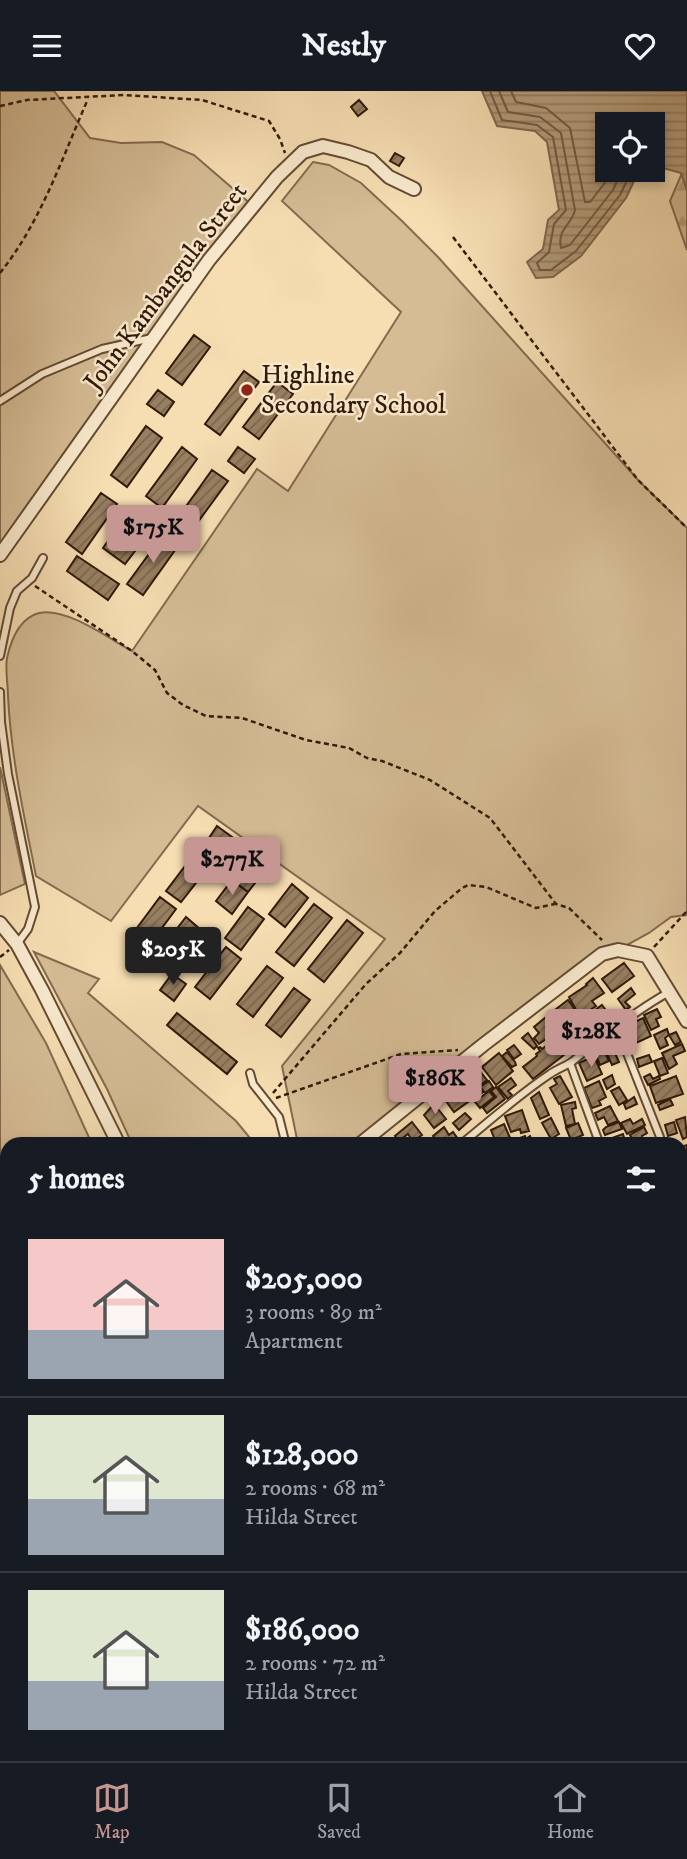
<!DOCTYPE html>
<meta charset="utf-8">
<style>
body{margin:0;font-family:"IM FELL DW Pica",serif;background:#20242c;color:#f1f3f6;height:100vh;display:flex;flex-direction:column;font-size:26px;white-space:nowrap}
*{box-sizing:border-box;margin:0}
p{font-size:23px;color:#9ea1a6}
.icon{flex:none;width:38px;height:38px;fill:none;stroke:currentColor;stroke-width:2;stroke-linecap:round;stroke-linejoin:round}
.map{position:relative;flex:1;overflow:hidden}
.details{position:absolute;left:0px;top:1046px;width:688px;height:625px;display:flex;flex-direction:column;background:#171b24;border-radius:21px 21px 0 0;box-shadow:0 4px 10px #0003}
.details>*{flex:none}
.tools{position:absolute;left:595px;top:21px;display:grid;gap:14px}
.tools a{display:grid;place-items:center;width:70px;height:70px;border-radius:0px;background:#171b24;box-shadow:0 4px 10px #0003;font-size:35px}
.price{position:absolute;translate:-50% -60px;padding:0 16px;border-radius:7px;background:#c59692;color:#111;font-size:23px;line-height:46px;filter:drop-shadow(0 2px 4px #0008)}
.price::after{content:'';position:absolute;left:50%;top:42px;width:21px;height:16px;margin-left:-10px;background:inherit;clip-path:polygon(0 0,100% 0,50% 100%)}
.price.current{background:#222;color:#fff}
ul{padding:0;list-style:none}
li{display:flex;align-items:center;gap:21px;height:175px;padding:0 28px}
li+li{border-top:2px solid #363941}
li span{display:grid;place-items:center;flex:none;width:196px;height:140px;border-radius:0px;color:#555}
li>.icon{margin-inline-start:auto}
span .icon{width:84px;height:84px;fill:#fffc;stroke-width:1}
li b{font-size:30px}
h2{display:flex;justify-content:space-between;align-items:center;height:84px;padding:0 28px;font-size:30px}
header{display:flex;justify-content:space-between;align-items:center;height:91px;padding:0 28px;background:#171b24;font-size:32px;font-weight:700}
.tab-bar{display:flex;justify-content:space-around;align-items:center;height:98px;border-top:2px solid #363941;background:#171b24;font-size:19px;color:#9ea1a6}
.tab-bar a{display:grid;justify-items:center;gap:4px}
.tab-bar .current{color:#c59692}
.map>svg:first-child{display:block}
.green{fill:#d5bc95;stroke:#836b4f;stroke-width:2}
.forest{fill:url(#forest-firs);stroke:#836b4f;stroke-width:2}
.water{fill:url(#water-rules);stroke:#7f674c;stroke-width:2}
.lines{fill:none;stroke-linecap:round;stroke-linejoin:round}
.shore{stroke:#725a41;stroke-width:2}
.building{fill:url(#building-hatch);stroke:#311a09;stroke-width:2}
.service-casing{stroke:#624b33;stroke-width:10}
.minor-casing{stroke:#624b33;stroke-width:16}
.tertiary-casing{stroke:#624b33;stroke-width:18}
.path{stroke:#311a09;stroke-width:2.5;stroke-dasharray:5 3.5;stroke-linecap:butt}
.service{stroke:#f9e9cd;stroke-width:6}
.minor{stroke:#f9e9cd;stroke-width:12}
.tertiary{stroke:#f9e9cd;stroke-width:14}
.poi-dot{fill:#8f2418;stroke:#f9e9cd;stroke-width:2.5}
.labels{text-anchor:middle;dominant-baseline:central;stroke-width:5;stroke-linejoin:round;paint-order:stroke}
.street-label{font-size:26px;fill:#311a09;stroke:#f9e9cd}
.poi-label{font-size:26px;fill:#311a09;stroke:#f9e9cd;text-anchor:start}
</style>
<header><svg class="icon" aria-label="menu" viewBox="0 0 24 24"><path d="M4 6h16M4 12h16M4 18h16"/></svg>Nestly<svg class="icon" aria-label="heart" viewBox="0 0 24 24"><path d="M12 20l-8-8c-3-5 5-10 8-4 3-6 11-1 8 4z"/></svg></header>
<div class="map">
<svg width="687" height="1670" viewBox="0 0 687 1670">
<defs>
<pattern id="forest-firs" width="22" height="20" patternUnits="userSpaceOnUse" patternTransform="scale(1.75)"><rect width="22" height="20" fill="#d5bc95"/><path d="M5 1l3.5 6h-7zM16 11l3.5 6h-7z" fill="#b7a17f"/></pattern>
<pattern id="water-rules" width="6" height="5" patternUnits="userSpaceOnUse" patternTransform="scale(1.75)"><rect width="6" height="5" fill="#b39b79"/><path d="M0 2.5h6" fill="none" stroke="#927e61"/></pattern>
<pattern id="building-hatch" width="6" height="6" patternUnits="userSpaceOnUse" patternTransform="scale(1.75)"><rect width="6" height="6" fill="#977f61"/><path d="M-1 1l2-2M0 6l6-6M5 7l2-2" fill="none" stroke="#7c674e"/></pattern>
</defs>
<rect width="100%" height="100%" fill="#f6ddb2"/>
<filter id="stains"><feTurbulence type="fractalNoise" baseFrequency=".00286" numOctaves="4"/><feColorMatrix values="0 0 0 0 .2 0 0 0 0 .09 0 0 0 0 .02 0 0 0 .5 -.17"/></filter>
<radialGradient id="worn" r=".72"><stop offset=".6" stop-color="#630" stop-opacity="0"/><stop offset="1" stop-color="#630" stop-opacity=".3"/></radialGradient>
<path class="green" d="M0,0H54L90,47L121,52L162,51L194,64L253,115L0,464Z
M313,71L329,74L361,92L402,130L438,166L638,389L687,437V824L671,826L649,842L618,859L602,863L359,1053H298L282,975L385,848L198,715L111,830L36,785C24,725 11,666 8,605C8,593 5,579 7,567C11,549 20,527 39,522C66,516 108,547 132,560L257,378L288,400L401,221L282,110Z
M0,676L25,793L0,804Z
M34,861L99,888L88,902L236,1030L255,1053H132L107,998Z
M0,874L46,952L92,1053L7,1054V1664H11V1670H0Z
M31,1664H637L654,1670H30Z"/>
<path class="forest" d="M682,82L687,99V159L670,110Z"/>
<path class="water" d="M482,0H687V99L681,82L656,75L653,76V33H607V79H649L636,86L626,107L581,165L553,186L536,187L527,171L543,158L548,129L559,119L547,51L535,40L497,35Z"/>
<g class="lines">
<path class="shore" d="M490,0L502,29L537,34L553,46L566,119L554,133L549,161L537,172L540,179H551L576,160L620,104L630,83L635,79
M499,0L508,21L540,26L561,42L575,119C571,135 557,138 561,157L570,154L613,99L622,79
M511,0L516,11L546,17L570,37L585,111H590L604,93L610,79"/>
</g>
<path class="building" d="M359,9L367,18L358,25L351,16Z
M395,62L404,67L399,75L390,70Z
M194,244L210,256L182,294L166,282Z
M244,280L259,291L220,344L205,333Z
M277,291L293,303L259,348L243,336Z
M158,299L174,311L164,325L147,313Z
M146,335L162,347L127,396L111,384Z
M182,356L197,368L162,417L146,405Z
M238,356L255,368L244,382L228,370Z
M212,379L228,390L192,439L177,428Z
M101,402L117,413L82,463L66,451Z
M125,426L148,443L125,473L103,457Z
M163,444L178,455L143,504L127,493Z
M77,465L119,493L108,509L67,480Z
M217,735L232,746L219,763L205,753Z
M253,762L269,774L248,801L232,789Z
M192,766L207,778L181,811L166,800Z
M232,789L248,801L232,823L216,810Z
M292,793L308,807L285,836L269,823Z
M160,806L176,818L147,857L131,845Z
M314,813L332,827L294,875L276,861Z
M248,816L264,828L241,859L225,847Z
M186,826L201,839L170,879L155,866Z
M347,829L363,842L324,891L308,878Z
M226,856L241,868L210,908L195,896Z
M624,872L634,885L612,901L602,888Z
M267,875L283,887L253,926L237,913Z
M172,883L186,893L174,910L160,899Z
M593,887L604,902L592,910L596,915L580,926L569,906L587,894L586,893Z
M294,897L310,909L281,946L266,934Z
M631,897L635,903L625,911L630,916L626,919L618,908Z
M568,909L578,923L564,934L560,928L557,930L551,922Z
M602,914L608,922L599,929L603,934L597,939L587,925Z
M657,918L661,926L656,928L659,935L651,939L644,924Z
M177,922L237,971L227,983L167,934Z
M546,926L557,940L539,953L534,947L539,942L534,936Z
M643,927L651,945L634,953L626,935Z
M579,930L585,937L572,947L567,941Z
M667,938L669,944L665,947L668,954L660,958L654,944Z
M676,941L681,951L675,954L669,944Z
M528,942L537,955L534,958L522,947Z
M560,942L572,959L568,962L556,946Z
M554,949L565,963L533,988L523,976L537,965L536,963L540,960L538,957L540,956L542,958Z
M609,949L619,971L612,974L602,952Z
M682,953L685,960L673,965L677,973L669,978L662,962Z
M514,954L521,963L514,968L507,959Z
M602,955L609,970L600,974L594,959Z
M507,961L515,971L516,974L512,976L502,965Z
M499,962L513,980L496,994L482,976Z
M649,964L652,971L639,976L637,968Z
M594,965L602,983L587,990L579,972Z
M662,967L668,982L660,985L654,970Z
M479,979L487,989L479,995L483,1001L474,1008L462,993Z
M650,983L653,988L659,985L660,988L648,994L644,986Z
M612,984L615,993L607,998L603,989Z
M560,985L572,1006L559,1013L550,997L557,993L554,988Z
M676,985L683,1003L656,1012L650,995Z
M511,987L516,994L508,1000L512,1004L508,1008L498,996Z
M489,990L493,996L485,1002L480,996Z
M599,990L606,1006L599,1010L601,1014L592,1017L584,997Z
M457,996L468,1011L454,1021L443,1006Z
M496,996L505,1008L487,1022L483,1017L496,1006L491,1000Z
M619,996L627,1009L619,1014L611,1000Z
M489,1000L494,1006L480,1017L475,1011Z
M539,1001L549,1024L540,1028L531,1007Z
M634,1006L637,1013L626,1018L624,1013Z
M670,1008L673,1014L660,1019L658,1014Z
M575,1011L576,1017L572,1018L575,1033L566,1035L561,1014Z
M434,1013L446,1028L434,1037L424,1024Z
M610,1015L618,1030L608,1034L604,1026L598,1029L595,1022Z
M522,1019L529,1040L521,1042L520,1038L511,1041L505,1025Z
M465,1022L471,1028L459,1039L453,1032Z
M685,1026L687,1046L683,1048L676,1029Z
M551,1027L559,1043L551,1048L542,1032Z
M630,1028L633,1033L642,1028L645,1034L627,1043L621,1032Z
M412,1031L422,1044L409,1053L406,1049L410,1046L408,1043L399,1050L395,1045Z
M619,1031L622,1038L605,1044L603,1039L606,1036Z
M674,1031L677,1042L668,1045L665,1034Z
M578,1032L583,1044L571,1049L566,1037Z
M504,1033L511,1049L504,1054H497L491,1039Z
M444,1036L449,1044L453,1041L458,1048L450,1054H439L433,1045Z
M644,1036L647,1042L642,1045L645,1052L636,1054L630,1044Z
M623,1043L626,1054H611L609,1048Z
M525,1045L526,1048L530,1045L532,1050L538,1047L541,1054H519L517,1048Z
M687,1054V1077L683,1078L681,1056Z
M687,1111V1131L681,1132V1112Z
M684,1374L687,1380V1401L683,1404L681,1375Z
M685,1422L687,1437L681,1439V1424Z
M687,1443V1457L681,1460V1446Z
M685,1517L687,1522V1544L683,1546L681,1540V1519Z"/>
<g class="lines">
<defs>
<path id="service" d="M0,310L42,283L102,258L152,247
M0,565L10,517L17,500L32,487L43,467
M0,601L1,631L8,683L35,816L28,838L17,853
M617,937L660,1046
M570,972L600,1054
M250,982L253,993L279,1026L286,1054
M460,1054C490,1030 518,1004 550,983C557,978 566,975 573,970C604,945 634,921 669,901
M681,1136L687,1135
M681,1277L687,1275"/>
<path id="minor" d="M0,464L209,169L277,86L303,61L323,55L348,61L371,69L389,86L414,98
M0,832L17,853L42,899L119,1054
M359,1054L483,954L602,863L618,859L647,865L687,930
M681,1208L687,1206
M681,1491L687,1488
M681,1578L687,1586"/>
<path id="tertiary" d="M681,1331L687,1329
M30,1670L31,1664"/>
</defs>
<use href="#service" class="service-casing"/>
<use href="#minor" class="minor-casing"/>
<use href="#tertiary" class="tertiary-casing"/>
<path class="path" d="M0,15L27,9L124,4L202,9L269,30L280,48L285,62
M453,146L638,389L687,437
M0,182C41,131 62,67 88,8
M35,495L132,560L155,579L167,602L183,614L206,625L242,627L306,649L349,657L367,667L382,670L430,689L490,727L556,813L569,817L602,849
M654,856L687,820
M0,866L9,859
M273,1002L366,893L400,862L435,820L462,797L468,794L486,796L536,817L555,813
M276,1007L401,963L458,959
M548,1664L553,1670"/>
<use href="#service" class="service"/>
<use href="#minor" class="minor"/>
<use href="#tertiary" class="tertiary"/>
</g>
<circle class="poi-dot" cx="247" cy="299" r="7"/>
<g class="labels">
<g class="street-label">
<text transform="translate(166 196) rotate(-53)">John Kambangula Street</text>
</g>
<g class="poi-label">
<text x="261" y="284">Highline<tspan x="261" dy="30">Secondary School</tspan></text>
</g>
</g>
<rect width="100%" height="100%" filter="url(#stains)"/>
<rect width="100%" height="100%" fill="url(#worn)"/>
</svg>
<div class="tools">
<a><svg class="icon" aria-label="locate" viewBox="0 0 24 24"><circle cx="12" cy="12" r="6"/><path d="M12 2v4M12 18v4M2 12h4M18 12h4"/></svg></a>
</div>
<b class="price" style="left:153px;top:474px">$175K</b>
<b class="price" style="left:232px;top:806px">$277K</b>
<b class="price current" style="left:173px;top:896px">$205K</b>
<b class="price" style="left:591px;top:978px">$128K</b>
<b class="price" style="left:435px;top:1025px">$186K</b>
<section class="details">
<h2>5 homes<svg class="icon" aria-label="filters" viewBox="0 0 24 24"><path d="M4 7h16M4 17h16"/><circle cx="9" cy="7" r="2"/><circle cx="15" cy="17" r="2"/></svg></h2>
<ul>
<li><span style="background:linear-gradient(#f6c9c9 65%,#9aa5b1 0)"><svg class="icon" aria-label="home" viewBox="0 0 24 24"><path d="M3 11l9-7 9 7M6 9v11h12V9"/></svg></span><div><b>$205,000</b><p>3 rooms · 89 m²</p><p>Apartment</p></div></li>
<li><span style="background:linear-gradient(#dfe7d0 60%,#9aa5b1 0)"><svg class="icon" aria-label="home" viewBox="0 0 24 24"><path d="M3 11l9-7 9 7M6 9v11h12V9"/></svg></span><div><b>$128,000</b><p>2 rooms · 68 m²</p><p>Hilda Street</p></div></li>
<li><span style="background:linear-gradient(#dfe7d0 65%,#9aa5b1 0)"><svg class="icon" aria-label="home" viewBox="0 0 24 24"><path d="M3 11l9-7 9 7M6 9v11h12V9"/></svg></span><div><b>$186,000</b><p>2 rooms · 72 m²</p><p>Hilda Street</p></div></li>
</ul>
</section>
</div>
<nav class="tab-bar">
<a class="current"><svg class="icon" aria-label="map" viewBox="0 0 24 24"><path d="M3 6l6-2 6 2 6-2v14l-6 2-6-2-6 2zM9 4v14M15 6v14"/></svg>Map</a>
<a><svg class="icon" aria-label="saved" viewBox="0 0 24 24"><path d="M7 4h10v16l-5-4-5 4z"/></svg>Saved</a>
<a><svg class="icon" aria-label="home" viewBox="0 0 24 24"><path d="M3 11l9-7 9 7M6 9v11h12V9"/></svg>Home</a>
</nav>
